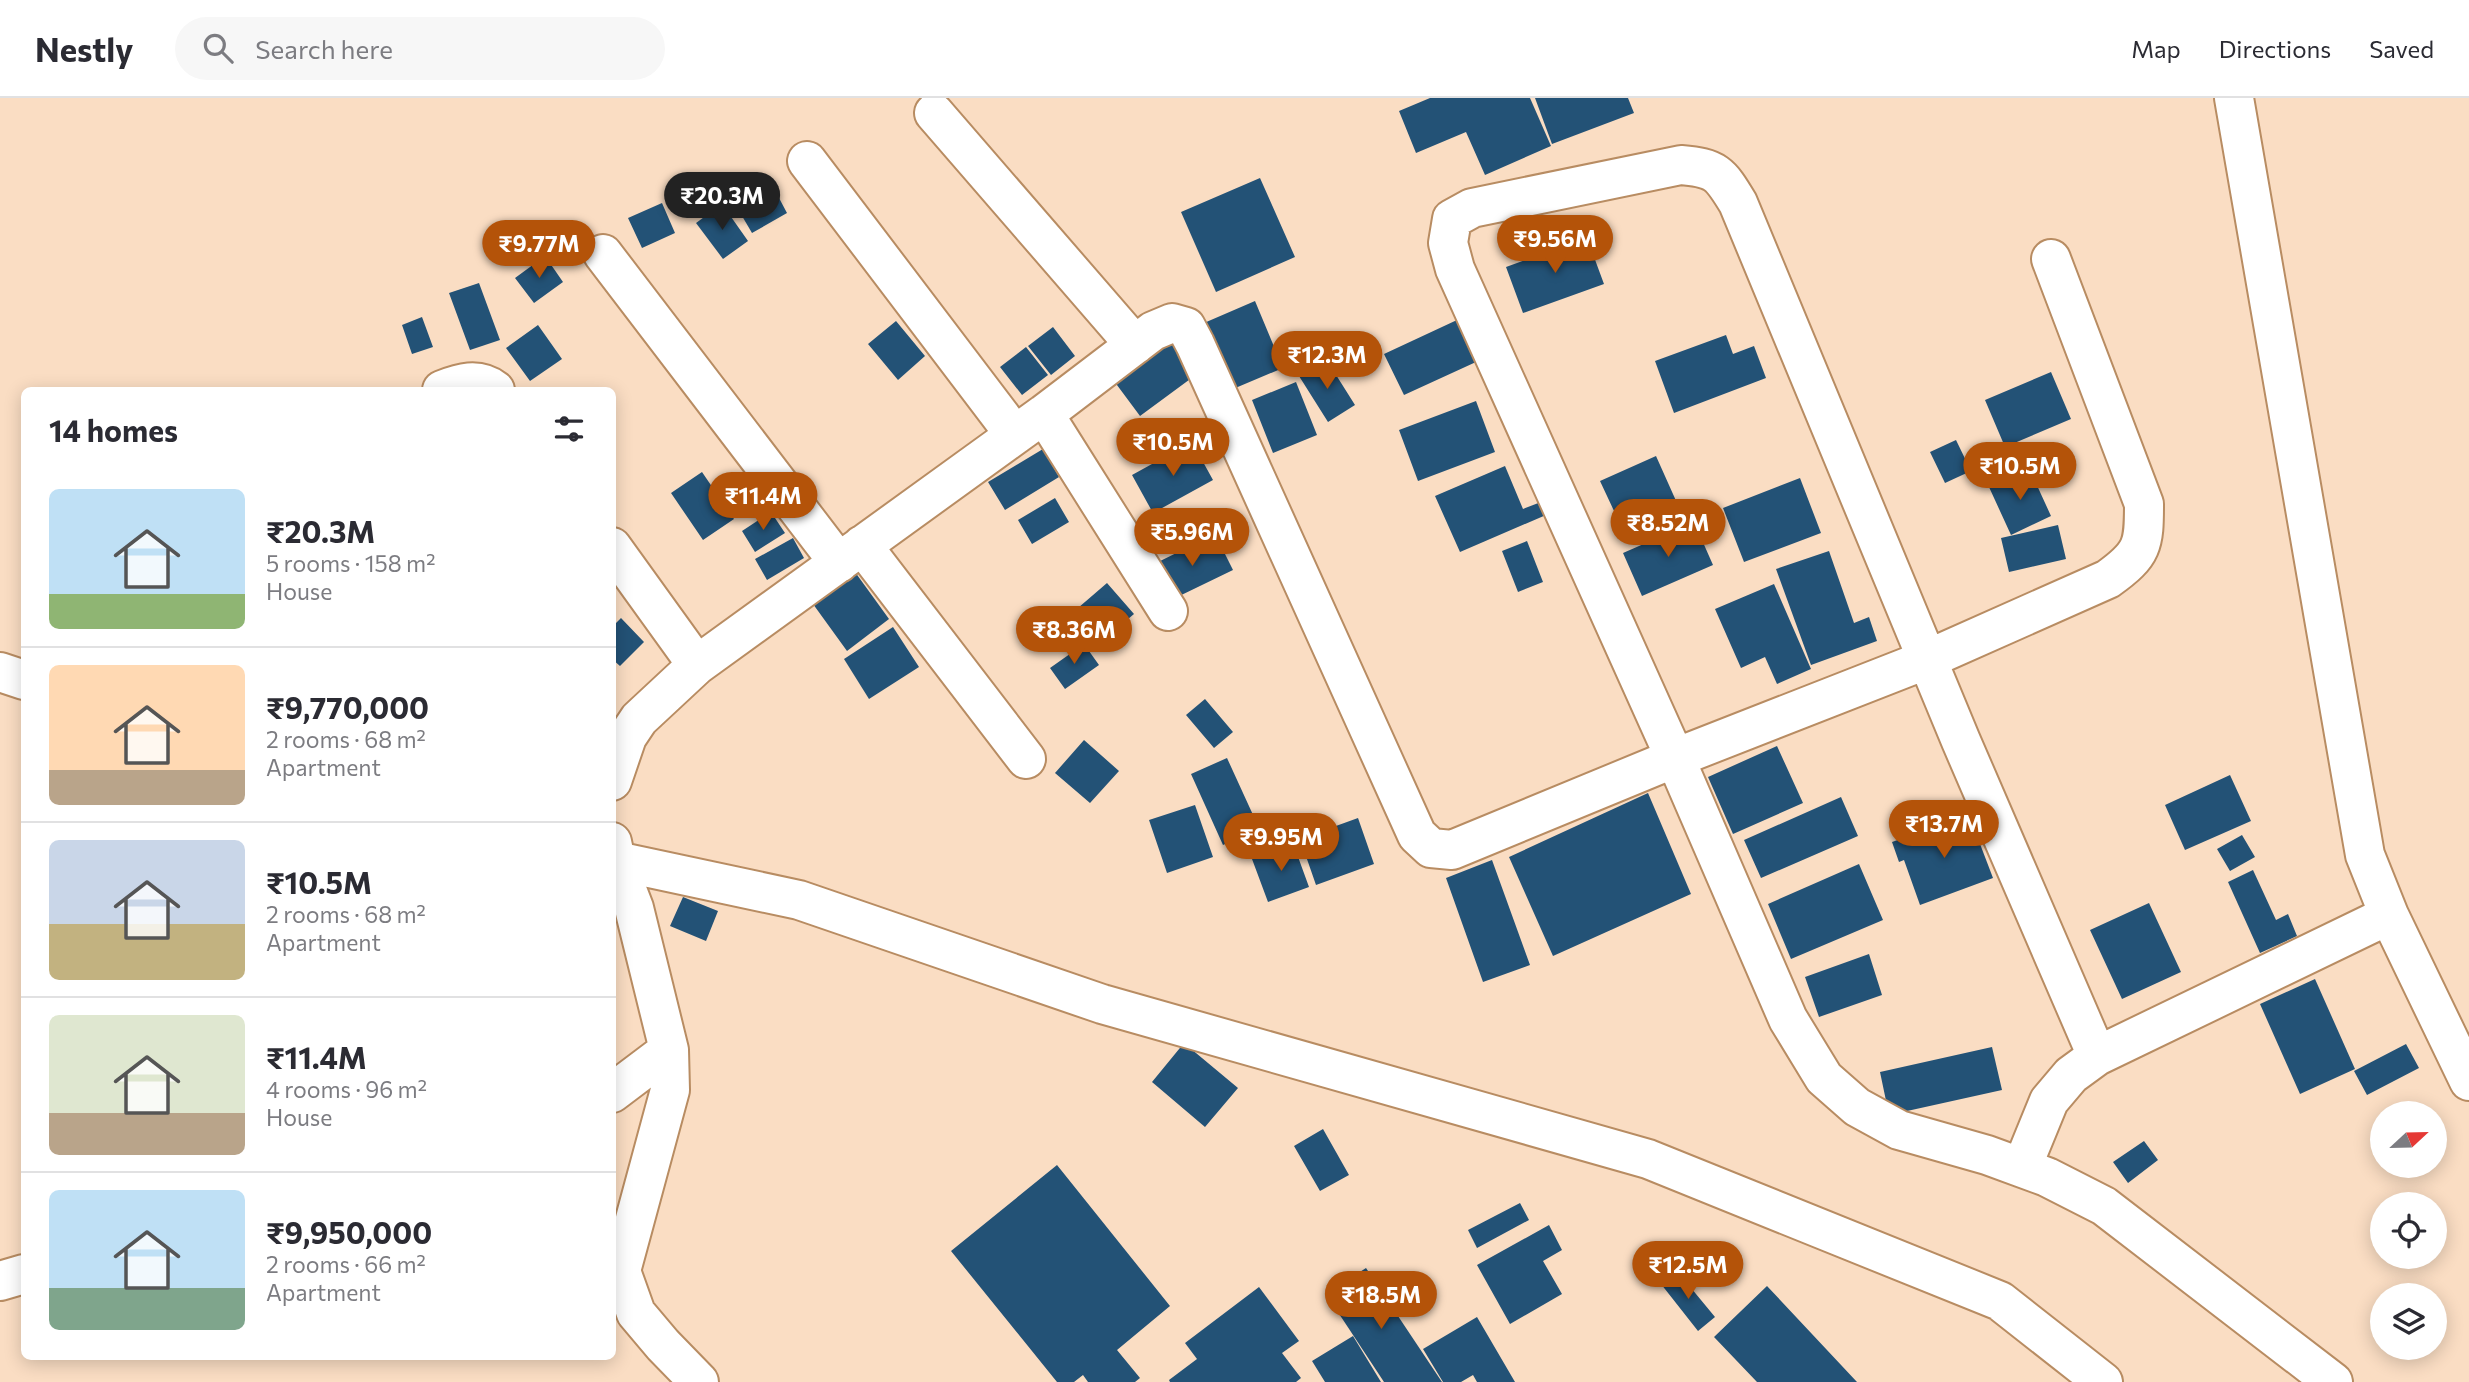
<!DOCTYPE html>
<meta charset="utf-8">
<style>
body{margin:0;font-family:Commissioner,sans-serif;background:#f7f7f7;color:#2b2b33;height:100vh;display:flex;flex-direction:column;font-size:26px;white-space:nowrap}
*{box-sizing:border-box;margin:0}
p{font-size:23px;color:#7c7c81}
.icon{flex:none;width:38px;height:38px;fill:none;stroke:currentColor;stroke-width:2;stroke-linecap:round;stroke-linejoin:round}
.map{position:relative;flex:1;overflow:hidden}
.sheet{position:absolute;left:21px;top:289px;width:595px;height:973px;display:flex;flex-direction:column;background:#fff;border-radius:10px;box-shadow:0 4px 18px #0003}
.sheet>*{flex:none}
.needle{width:46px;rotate:68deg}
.controls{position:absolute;left:2370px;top:1003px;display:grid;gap:14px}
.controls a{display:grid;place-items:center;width:77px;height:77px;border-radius:50%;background:#fff;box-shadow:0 4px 18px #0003;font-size:35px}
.price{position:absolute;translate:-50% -60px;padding:0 16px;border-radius:24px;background:#b45309;color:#fff;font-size:23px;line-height:46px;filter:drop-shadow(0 2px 4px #0008)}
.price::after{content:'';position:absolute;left:50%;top:42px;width:21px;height:16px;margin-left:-10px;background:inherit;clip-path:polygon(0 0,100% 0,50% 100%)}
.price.selected{background:#222;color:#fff}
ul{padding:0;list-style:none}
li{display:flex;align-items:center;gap:21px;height:175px;padding:0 28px}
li+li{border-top:2px solid #e1e1e2}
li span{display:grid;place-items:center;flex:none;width:196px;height:140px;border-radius:10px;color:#555}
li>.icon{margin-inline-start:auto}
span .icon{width:84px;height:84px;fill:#fffc;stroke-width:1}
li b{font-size:30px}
h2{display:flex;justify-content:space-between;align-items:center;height:84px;padding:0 28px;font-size:30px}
header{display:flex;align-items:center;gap:42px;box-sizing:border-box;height:98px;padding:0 35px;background:#fff;border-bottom:2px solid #e1e1e2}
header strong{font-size:33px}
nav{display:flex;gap:38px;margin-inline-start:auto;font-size:24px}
.search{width:490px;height:63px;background:#f7f7f7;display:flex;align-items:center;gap:18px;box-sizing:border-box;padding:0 24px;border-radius:38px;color:#7c7c81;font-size:26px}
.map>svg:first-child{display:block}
.building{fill:#235276}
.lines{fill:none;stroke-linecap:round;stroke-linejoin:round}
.minor-casing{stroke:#b88c62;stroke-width:42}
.minor{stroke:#fff;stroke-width:38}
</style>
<header>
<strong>Nestly</strong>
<div class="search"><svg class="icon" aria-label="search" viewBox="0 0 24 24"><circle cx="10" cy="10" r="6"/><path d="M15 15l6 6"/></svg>Search here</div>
<nav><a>Map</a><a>Directions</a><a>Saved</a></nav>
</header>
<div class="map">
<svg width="2469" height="1284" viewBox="0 0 2469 1284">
<rect width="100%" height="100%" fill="#faddc3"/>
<path class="building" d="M1430,0H1530L1551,48L1485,77L1466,34L1416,55L1399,13Z
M1535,0H1628L1634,15L1552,46Z
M1260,80L1295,159L1216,194L1181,114Z
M771,85L787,115L752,135L735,106Z
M662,105L675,135L642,150L628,120Z
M722,106L748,143L723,161L696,125Z
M1587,140L1604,186L1523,215L1506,169Z
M545,158L563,184L534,205L515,180Z
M479,185L500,242L470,252L449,195Z
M1255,203L1283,270L1233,291L1204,225Z
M422,219L433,249L412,256L402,227Z
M1457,222L1476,264L1404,297L1384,256Z
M896,223L925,258L898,282L868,246Z
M538,227L562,261L530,283L506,250Z
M1053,229L1075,258L1051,277L1028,248Z
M1726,237L1733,256L1754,248L1766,280L1674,315L1655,263Z
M1172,241L1197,276L1140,318L1114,283Z
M1026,249L1048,277L1022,297L1000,269Z
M1326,261L1355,307L1328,324L1299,278Z
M2051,274L2071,321L2005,349L1985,302Z
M1296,284L1317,337L1273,355L1252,302Z
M1476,303L1495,354L1418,383L1399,332Z
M1956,342L1971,373L1945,385L1930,354Z
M1192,344L1213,382L1153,415L1132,377Z
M1043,351L1059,379L1005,412L988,384Z
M1656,358L1677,405L1622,430L1600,383Z
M1505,368L1523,411L1541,404L1546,417L1460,454L1435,398Z
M2029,370L2051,418L2011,437L1989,389Z
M702,374L734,421L703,442L671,395Z
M1800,380L1821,435L1744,464L1723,410Z
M1055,400L1069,424L1032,446L1018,422Z
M771,414L785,435L755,454L742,433Z
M1694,424L1713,467L1642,498L1623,455Z
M2058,427L2066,461L2009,474L2001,440Z
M1215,436L1233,472L1169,503L1152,467Z
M793,440L804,460L767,482L755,461Z
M1527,443L1543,484L1518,494L1502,453Z
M1829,453L1854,525L1869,519L1877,543L1811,567L1776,471Z
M855,474L889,521L847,553L813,506Z
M1107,485L1134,516L1097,547L1071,516Z
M1774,486L1811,571L1777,586L1765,559L1741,570L1715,511Z
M621,520L644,544L620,568L612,561V529Z
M893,529L919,569L869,601L844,561Z
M1084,546L1099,567L1065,591L1050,570Z
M1205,601L1233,634L1214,650L1186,617Z
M1084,642L1119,673L1090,705L1055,675Z
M1777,648L1803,705L1733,736L1708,679Z
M1227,660L1259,730L1223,747L1191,676Z
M2230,677L2251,723L2185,752L2165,707Z
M1648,695L1691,796L1553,858L1509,759Z
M1841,699L1858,738L1761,780L1744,742Z
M1195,707L1213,759L1167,775L1149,722Z
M1969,717L1993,780L1920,807L1904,762L1899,764L1892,744Z
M1358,720L1374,766L1316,787L1300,741Z
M2242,737L2255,759L2230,773L2217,751Z
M1293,745L1309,789L1268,804L1252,761Z
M1492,762L1530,867L1483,884L1446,780Z
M1859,766L1883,822L1791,861L1768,806Z
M2253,772L2276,822L2288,816L2297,838L2260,855L2228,784Z
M683,799L718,813L706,843L670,828Z
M2149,805L2181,874L2122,901L2090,832Z
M1869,856L1882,897L1819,919L1805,879Z
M2315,881L2355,971L2300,996L2260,906Z
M1184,945L1238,990L1205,1029L1152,984Z
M2406,946L2419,970L2367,997L2354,973Z
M1992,949L2002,992L1889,1017L1880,974Z
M1323,1031L1349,1077L1320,1093L1294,1048Z
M2144,1043L2158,1062L2128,1085L2113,1064Z
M1057,1067L1170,1208L1117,1252L1140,1280L1135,1284H1088L1083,1277L1074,1284H1057L951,1153Z
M1520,1105L1529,1122L1477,1150L1468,1132Z
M1549,1127L1562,1152L1543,1163L1562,1196L1510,1226L1477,1167Z
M1366,1170L1442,1284H1384L1326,1196Z
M1677,1173L1715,1219L1698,1233L1661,1186Z
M1767,1188L1857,1284H1757L1714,1239Z
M1259,1189L1299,1243L1282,1255L1301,1280L1296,1284H1170L1169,1282L1197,1261L1185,1245Z
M1477,1219L1515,1284H1477L1473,1277L1461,1284H1443L1423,1251Z
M1353,1238L1381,1284H1325L1312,1263Z"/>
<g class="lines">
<defs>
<path id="minor" d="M2234,0L2365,757L2389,817L2469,983
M934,15L1135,247
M807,63L1015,337
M603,156L839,465
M442,292C460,285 478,279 495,292
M1044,316L1168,513
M862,447L1026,661
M612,449L697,567
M0,574L24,582
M612,683L627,639L639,621L697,567L1044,316L1153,233L1172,225L1186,229L1195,246L1417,737L1431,750L1452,752L1675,660L1928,561L2108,481C2143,456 2144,447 2144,406L2051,161
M612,744L616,763L634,810L669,952L670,992L621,1173L636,1215L663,1247L699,1284
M612,762L799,802L1102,906L1648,1061L2000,1203L2103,1284
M2097,958L1961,643L1738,105C1720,75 1716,70 1681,67L1472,110L1452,121L1448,145L1455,171L1675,660L1788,921L1824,980L1857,1009L1899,1032L1987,1057L2047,1079L2104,1108L2333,1284
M612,995L669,952
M2022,1069L2049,1003L2071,977L2097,958L2389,817
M0,1183L24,1176"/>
</defs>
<use href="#minor" class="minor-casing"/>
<use href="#minor" class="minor"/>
</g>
</svg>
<div class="controls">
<a><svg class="needle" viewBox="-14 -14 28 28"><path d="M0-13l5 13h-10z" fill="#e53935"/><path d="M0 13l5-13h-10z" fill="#7c7c81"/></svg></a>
<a><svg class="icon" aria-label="locate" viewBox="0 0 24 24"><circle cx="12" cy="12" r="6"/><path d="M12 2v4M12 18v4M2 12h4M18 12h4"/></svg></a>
<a><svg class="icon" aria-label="layers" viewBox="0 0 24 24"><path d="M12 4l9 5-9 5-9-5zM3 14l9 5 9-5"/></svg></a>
</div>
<b class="price selected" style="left:722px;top:134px">₹20.3M</b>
<b class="price" style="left:1555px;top:177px">₹9.56M</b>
<b class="price" style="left:539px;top:182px">₹9.77M</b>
<b class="price" style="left:1327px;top:293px">₹12.3M</b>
<b class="price" style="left:1173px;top:380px">₹10.5M</b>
<b class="price" style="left:2020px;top:404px">₹10.5M</b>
<b class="price" style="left:763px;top:434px">₹11.4M</b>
<b class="price" style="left:1668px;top:461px">₹8.52M</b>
<b class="price" style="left:1192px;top:470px">₹5.96M</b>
<b class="price" style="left:1074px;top:568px">₹8.36M</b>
<b class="price" style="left:1944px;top:762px">₹13.7M</b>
<b class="price" style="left:1281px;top:775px">₹9.95M</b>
<b class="price" style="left:1688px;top:1203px">₹12.5M</b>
<b class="price" style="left:1381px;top:1233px">₹18.5M</b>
<section class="sheet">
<h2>14 homes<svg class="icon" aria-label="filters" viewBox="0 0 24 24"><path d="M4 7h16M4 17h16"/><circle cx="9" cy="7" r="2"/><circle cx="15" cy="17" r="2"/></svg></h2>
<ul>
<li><span style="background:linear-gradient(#bfe0f5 75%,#8fb573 0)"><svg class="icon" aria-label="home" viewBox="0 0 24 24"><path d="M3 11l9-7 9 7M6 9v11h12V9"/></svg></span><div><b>₹20.3M</b><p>5 rooms · 158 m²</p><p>House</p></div></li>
<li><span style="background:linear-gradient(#ffd9b3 75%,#b9a48a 0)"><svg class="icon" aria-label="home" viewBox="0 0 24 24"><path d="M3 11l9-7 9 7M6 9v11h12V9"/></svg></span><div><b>₹9,770,000</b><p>2 rooms · 68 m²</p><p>Apartment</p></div></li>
<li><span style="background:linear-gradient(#c9d6e8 60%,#c2b280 0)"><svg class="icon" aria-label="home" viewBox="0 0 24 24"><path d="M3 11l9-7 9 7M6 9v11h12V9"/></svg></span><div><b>₹10.5M</b><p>2 rooms · 68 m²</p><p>Apartment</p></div></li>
<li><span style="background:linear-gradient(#dfe7d0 70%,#b9a48a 0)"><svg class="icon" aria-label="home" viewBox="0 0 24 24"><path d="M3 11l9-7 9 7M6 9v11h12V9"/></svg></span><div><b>₹11.4M</b><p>4 rooms · 96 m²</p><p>House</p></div></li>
<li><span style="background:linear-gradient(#bfe0f5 70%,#7fa58c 0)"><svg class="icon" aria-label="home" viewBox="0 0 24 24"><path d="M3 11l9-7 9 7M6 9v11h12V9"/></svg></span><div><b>₹9,950,000</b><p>2 rooms · 66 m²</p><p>Apartment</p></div></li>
</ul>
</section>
</div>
